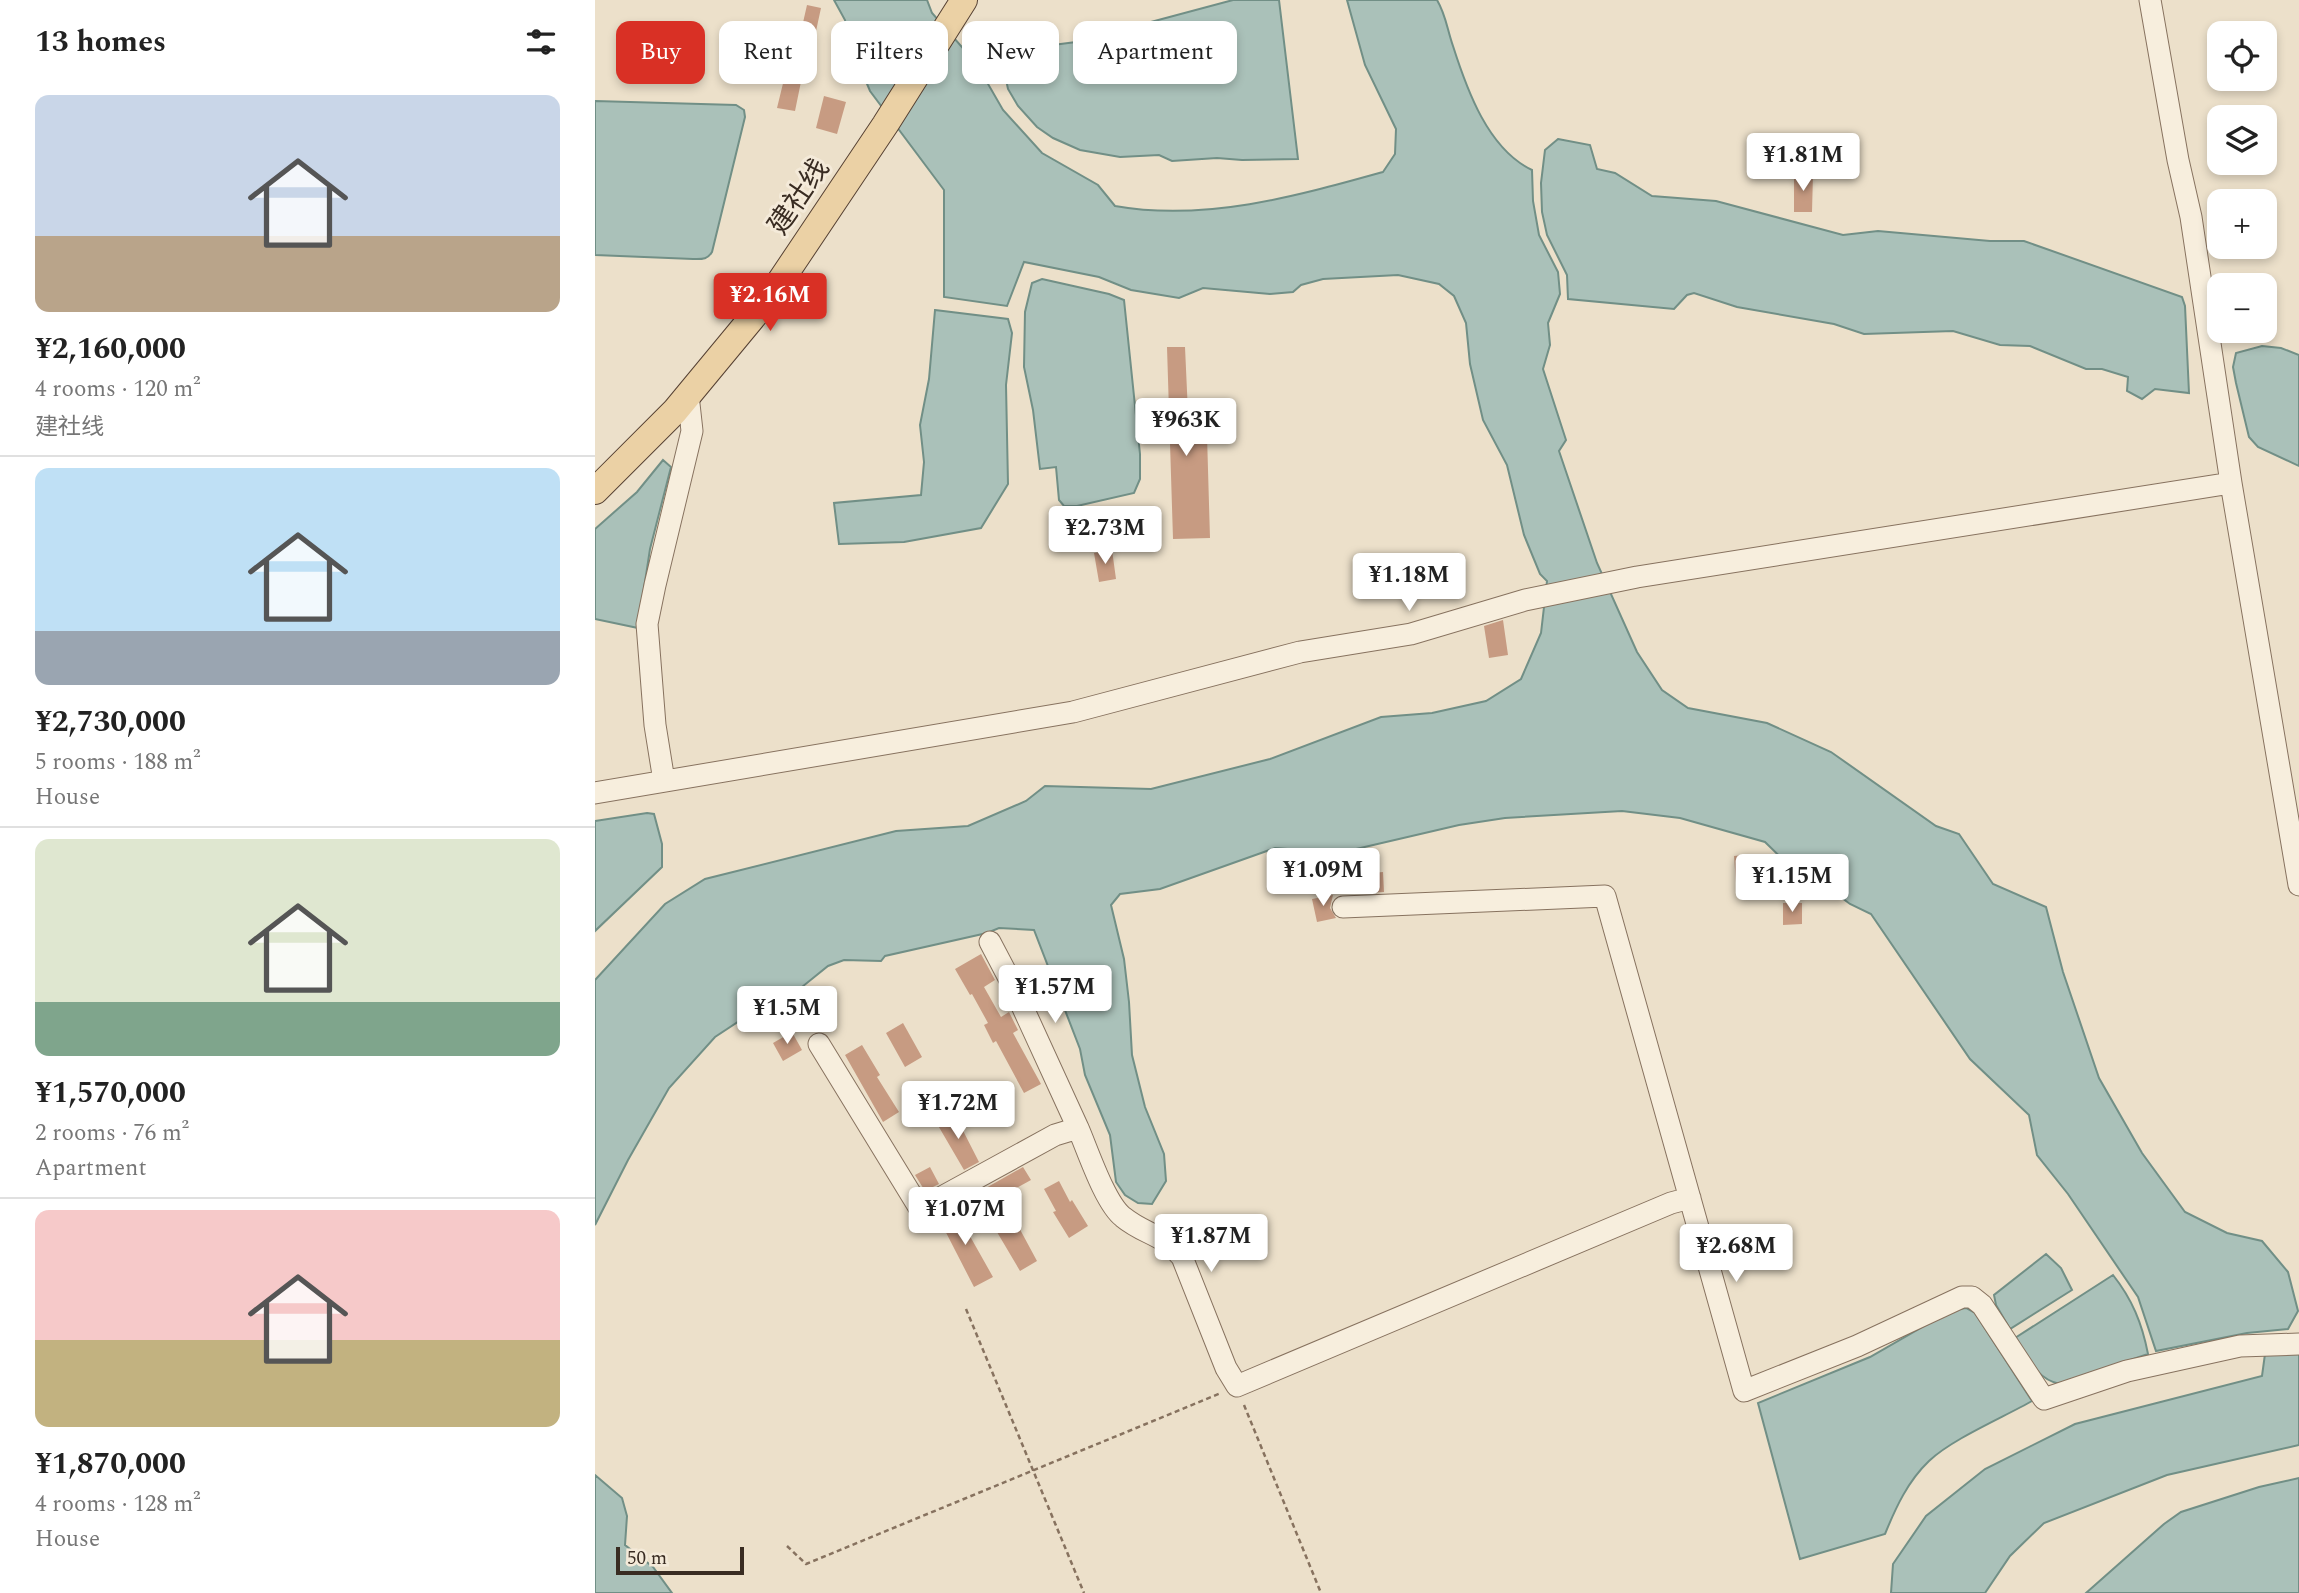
<!DOCTYPE html>
<meta charset="utf-8">
<style>
body{margin:0;font-family:Spectral,"Noto Sans SC",serif;background:#f2f2f2;color:#222;height:100vh;display:flex;flex-direction:column;font-size:26px;white-space:nowrap}
*{box-sizing:border-box;margin:0}
p{font-size:23px;color:#767676}
.icon{flex:none;width:38px;height:38px;fill:none;stroke:currentColor;stroke-width:2;stroke-linecap:round;stroke-linejoin:round}
.map{position:relative;flex:1;overflow:hidden}
.side{display:flex;flex-direction:column;background:#fff;width:595px}
.side>*{flex:none}
.guide{position:absolute;left:21px;top:21px;width:665px;height:63px;display:flex;gap:14px}
.tools{position:absolute;left:1612px;top:21px;display:grid;gap:14px}
.tools a{display:grid;place-items:center;width:70px;height:70px;border-radius:14px;background:#fff;box-shadow:0 4px 10px #0003;font-size:35px}
.scale{position:absolute;left:21px;bottom:18px;width:128px;box-sizing:border-box;padding-left:7px;border:4px solid #392c22;border-top:0;font-size:19px;line-height:24px;white-space:nowrap;color:#392c22;-webkit-text-stroke:5px #f4ead9;paint-order:stroke}
.price{position:absolute;translate:-50% -60px;padding:0 16px;border-radius:7px;background:#fff;color:#222;font-size:23px;line-height:46px;filter:drop-shadow(0 2px 4px #0008)}
.price::after{content:'';position:absolute;left:50%;top:42px;width:21px;height:16px;margin-left:-10px;background:inherit;clip-path:polygon(0 0,100% 0,50% 100%)}
.price.active{background:#d93025;color:#fff}
ul{padding:0;list-style:none}
li{display:grid;align-content:center;gap:14px;height:371px;padding:0 35px}
li+li{border-top:2px solid #e0e0e0}
li span{display:grid;place-items:center;height:217px;border-radius:14px;color:#555}
li>.icon{margin-inline-start:auto}
span .icon{width:126px;height:126px;fill:#fffc;stroke-width:1}
li b{font-size:30px}
h2{display:flex;justify-content:space-between;align-items:center;height:84px;padding:0 35px;font-size:30px}
.pill{padding:0 24px;border-radius:14px;background:#fff;box-shadow:0 4px 10px #0003;font-size:24px;line-height:63px}
.pill.active{background:#d93025;color:#fff}
main{display:flex;flex:1;min-height:0}
.map>svg:first-child{display:block}
.water{fill:#aac1b9;stroke:#718f86;stroke-width:2}
.building{fill:#c79b82}
.lines{fill:none;stroke-linecap:round;stroke-linejoin:round}
.minor-casing{stroke:#87725f;stroke-width:23}
.major-casing{stroke:#564133;stroke-width:28}
.path{stroke:#87725f;stroke-width:2.5;stroke-dasharray:5 3.5;stroke-linecap:butt}
.minor{stroke:#f7eedd;stroke-width:21}
.major{stroke:#ebd1a5;stroke-width:26}
.labels{text-anchor:middle;dominant-baseline:central;stroke-width:6;stroke-linejoin:round;paint-order:stroke}
.street-label{font-size:28px;fill:#392c22;stroke:#f4ead9}
</style>
<main>
<section class="side">
<h2>13 homes<svg class="icon" aria-label="filters" viewBox="0 0 24 24"><path d="M4 7h16M4 17h16"/><circle cx="9" cy="7" r="2"/><circle cx="15" cy="17" r="2"/></svg></h2>
<ul>
<li><span style="background:linear-gradient(#c9d6e8 65%,#b9a48a 0)"><svg class="icon" aria-label="home" viewBox="0 0 24 24"><path d="M3 11l9-7 9 7M6 9v11h12V9"/></svg></span><div><b>¥2,160,000</b><p>4 rooms · 120 m²</p><p>建社线</p></div></li>
<li><span style="background:linear-gradient(#bfe0f5 75%,#9aa5b1 0)"><svg class="icon" aria-label="home" viewBox="0 0 24 24"><path d="M3 11l9-7 9 7M6 9v11h12V9"/></svg></span><div><b>¥2,730,000</b><p>5 rooms · 188 m²</p><p>House</p></div></li>
<li><span style="background:linear-gradient(#dfe7d0 75%,#7fa58c 0)"><svg class="icon" aria-label="home" viewBox="0 0 24 24"><path d="M3 11l9-7 9 7M6 9v11h12V9"/></svg></span><div><b>¥1,570,000</b><p>2 rooms · 76 m²</p><p>Apartment</p></div></li>
<li><span style="background:linear-gradient(#f6c9c9 60%,#c2b280 0)"><svg class="icon" aria-label="home" viewBox="0 0 24 24"><path d="M3 11l9-7 9 7M6 9v11h12V9"/></svg></span><div><b>¥1,870,000</b><p>4 rooms · 128 m²</p><p>House</p></div></li>
</ul>
</section>
<div class="map">
<svg width="1704" height="1593" viewBox="0 0 1704 1593">
<rect width="100%" height="100%" fill="#ece0ca"/>
<path class="water" d="M239,0H332L337,13L381,63L408,110L447,153L503,185L520,206C610,222 702,196 788,172L800,154L801,129L770,65L752,0H842C851,15 852,29 858,46C872,90 893,149 937,170L938,201L944,235L963,272L965,294L953,323L955,345L948,369L971,440L964,451L1002,563L1042,652L1067,690L1093,708L1172,723L1236,752L1341,826L1364,834L1398,884L1451,907L1468,972L1504,1078L1547,1153L1590,1212L1632,1233L1667,1241L1693,1272L1703,1311L1693,1329L1652,1333L1561,1351L1543,1297L1473,1194L1442,1155L1434,1115L1375,1059L1276,914L1255,904L1216,875L1202,873L1170,842L1085,818L1027,811L910,818L864,825L744,853L680,848L565,889L525,894L516,905L529,959L534,1002L537,1055L550,1107L569,1154L571,1181L557,1204L543,1203L530,1195L521,1182L515,1135L490,1075L485,1049L439,930L404,928L392,933L290,956L286,961L249,960L233,966L207,987L173,1002L120,1037L74,1088L33,1160L0,1225V980L70,904L110,879L301,831L373,826L431,801L450,786L556,789L675,759L786,717L837,713L891,701L926,679L946,633L952,581L945,574L929,535L912,465L888,420L875,364L871,323L859,296L844,284L803,275L728,279L706,285L698,292L675,294L608,288L584,298L536,290L504,277L429,262L412,306L349,297V190L275,91L254,41L250,20Z
M638,0H684L703,159L647,160L622,158L577,161L564,155L525,157L485,150L458,138L442,127L423,106L413,89L410,75L419,50L481,42Z
M0,101L141,105L149,110L150,117L117,252C112,260 107,259 98,259L0,255Z
M963,139L995,145L1002,169L1020,173L1057,196L1121,201L1248,235L1283,231L1395,241H1429L1587,297L1590,306L1594,393L1560,389L1547,399L1532,391L1533,377L1507,369H1491L1435,346L1405,345L1358,331L1269,334L1239,324L1142,307L1099,293L1092,295L1079,309L973,299L972,275L952,235L947,212L946,183L950,150Z
M447,279L514,294L529,300L545,454V479L539,493L482,506H469L464,500L461,467L445,469L438,410L429,367L430,312L437,283Z
M340,310L413,319L417,333L411,385L413,484L386,528L309,542L244,544L239,503L326,495L329,462L325,425L334,379Z
M1667,346L1686,348L1704,355V466L1663,447L1654,437L1641,383L1638,367L1641,353Z
M68,460L76,467L55,549L43,628L0,619V529L42,492Z
M52,813L59,814L67,844V867L0,931V821Z
M1451,1254L1466,1268L1477,1290L1415,1329L1401,1305L1399,1295Z
M1518,1275C1537,1299 1547,1323 1553,1354L1465,1384C1442,1380 1432,1357 1420,1338Z
M1371,1308L1380,1313L1437,1401C1409,1417 1357,1439 1334,1461C1313,1481 1301,1507 1290,1534L1205,1559L1163,1403L1275,1357L1357,1310Z
M1670,1354H1704V1445L1572,1475L1449,1523L1415,1556L1390,1593H1296L1298,1564L1331,1516L1390,1469L1480,1424L1667,1376Z
M0,1475L27,1498L32,1516L30,1545L58,1567L77,1593H0Z
M1704,1478V1593H1491L1569,1524L1586,1512L1664,1487Z"/>
<path class="building" d="M212,5L226,8L213,68L209,67L200,111L182,108L202,26L207,27Z
M229,96L251,102L242,134L221,128Z
M1199,174H1218L1217,212H1199Z
M572,347H590L594,435H612L615,538L578,539Z
M517,550L521,579L504,582L499,553Z
M908,620L913,655L894,658L889,626Z
M1158,854L1159,882L1141,883L1139,856Z
M788,872L789,892L768,893L766,874Z
M738,895L735,908L741,918L722,922L717,899Z
M1188,903H1207V924L1188,925Z
M386,954L400,980L389,987L406,1017L414,1012L423,1030L418,1033L446,1084L429,1093L401,1041L398,1043L389,1025L393,1023L377,994L375,995L360,969Z
M308,1023L327,1057L310,1067L291,1033Z
M197,1032L207,1050L188,1061L178,1043Z
M267,1045L285,1075L282,1077L304,1112L288,1122L250,1055Z
M359,1113L384,1162L369,1170L341,1122Z
M335,1167L344,1184L330,1191L320,1175Z
M428,1167L436,1180L407,1196L442,1261L425,1271L399,1227L401,1226L382,1193Z
M464,1181L475,1202L477,1200L493,1226L474,1238L458,1212L461,1211L449,1189Z
M358,1206L398,1277L379,1287L342,1215Z"/>
<g class="lines">
<defs>
<path id="minor" d="M1555,0L1583,160L1596,217L1636,483L1704,885
M69,781L60,725L52,624L60,585L97,431L93,395
M0,793L478,712L705,652L816,634L930,600L1042,577L1636,483
M748,907L1010,896L1149,1391L1262,1346L1367,1297H1377L1387,1305L1449,1399L1532,1371L1645,1346L1704,1344
M395,942L417,984L483,1128
M224,1044L325,1209L460,1135L483,1128C493,1151 510,1203 528,1217C550,1235 567,1233 587,1257L631,1368L642,1386L1076,1203L1095,1198"/>
<path id="major" d="M0,491L80,411L176,295L290,125L369,0"/>
</defs>
<use href="#minor" class="minor-casing"/>
<use href="#major" class="major-casing"/>
<path class="path" d="M371,1309L489,1593
M649,1405L726,1593
M192,1546L211,1564L626,1393"/>
<use href="#minor" class="minor"/>
<use href="#major" class="major"/>
</g>
<g class="labels">
<g class="street-label">
<text transform="translate(204 197) rotate(-56)">建社线</text>
</g>
</g>
</svg>
<div class="tools">
<a><svg class="icon" aria-label="locate" viewBox="0 0 24 24"><circle cx="12" cy="12" r="6"/><path d="M12 2v4M12 18v4M2 12h4M18 12h4"/></svg></a>
<a><svg class="icon" aria-label="layers" viewBox="0 0 24 24"><path d="M12 4l9 5-9 5-9-5zM3 14l9 5 9-5"/></svg></a>
<a>+</a>
<a>−</a>
</div>
<div class="scale">50 m</div>
<b class="price" style="left:1208px;top:193px">¥1.81M</b>
<b class="price active" style="left:175px;top:333px">¥2.16M</b>
<b class="price" style="left:591px;top:458px">¥963K</b>
<b class="price" style="left:510px;top:566px">¥2.73M</b>
<b class="price" style="left:814px;top:613px">¥1.18M</b>
<b class="price" style="left:728px;top:908px">¥1.09M</b>
<b class="price" style="left:1197px;top:914px">¥1.15M</b>
<b class="price" style="left:460px;top:1025px">¥1.57M</b>
<b class="price" style="left:192px;top:1046px">¥1.5M</b>
<b class="price" style="left:363px;top:1141px">¥1.72M</b>
<b class="price" style="left:370px;top:1247px">¥1.07M</b>
<b class="price" style="left:616px;top:1274px">¥1.87M</b>
<b class="price" style="left:1141px;top:1284px">¥2.68M</b>
<div class="guide">
<a class="pill active">Buy</a>
<a class="pill">Rent</a>
<a class="pill">Filters</a>
<a class="pill">New</a>
<a class="pill">Apartment</a>
</div>
</div>
</main>
